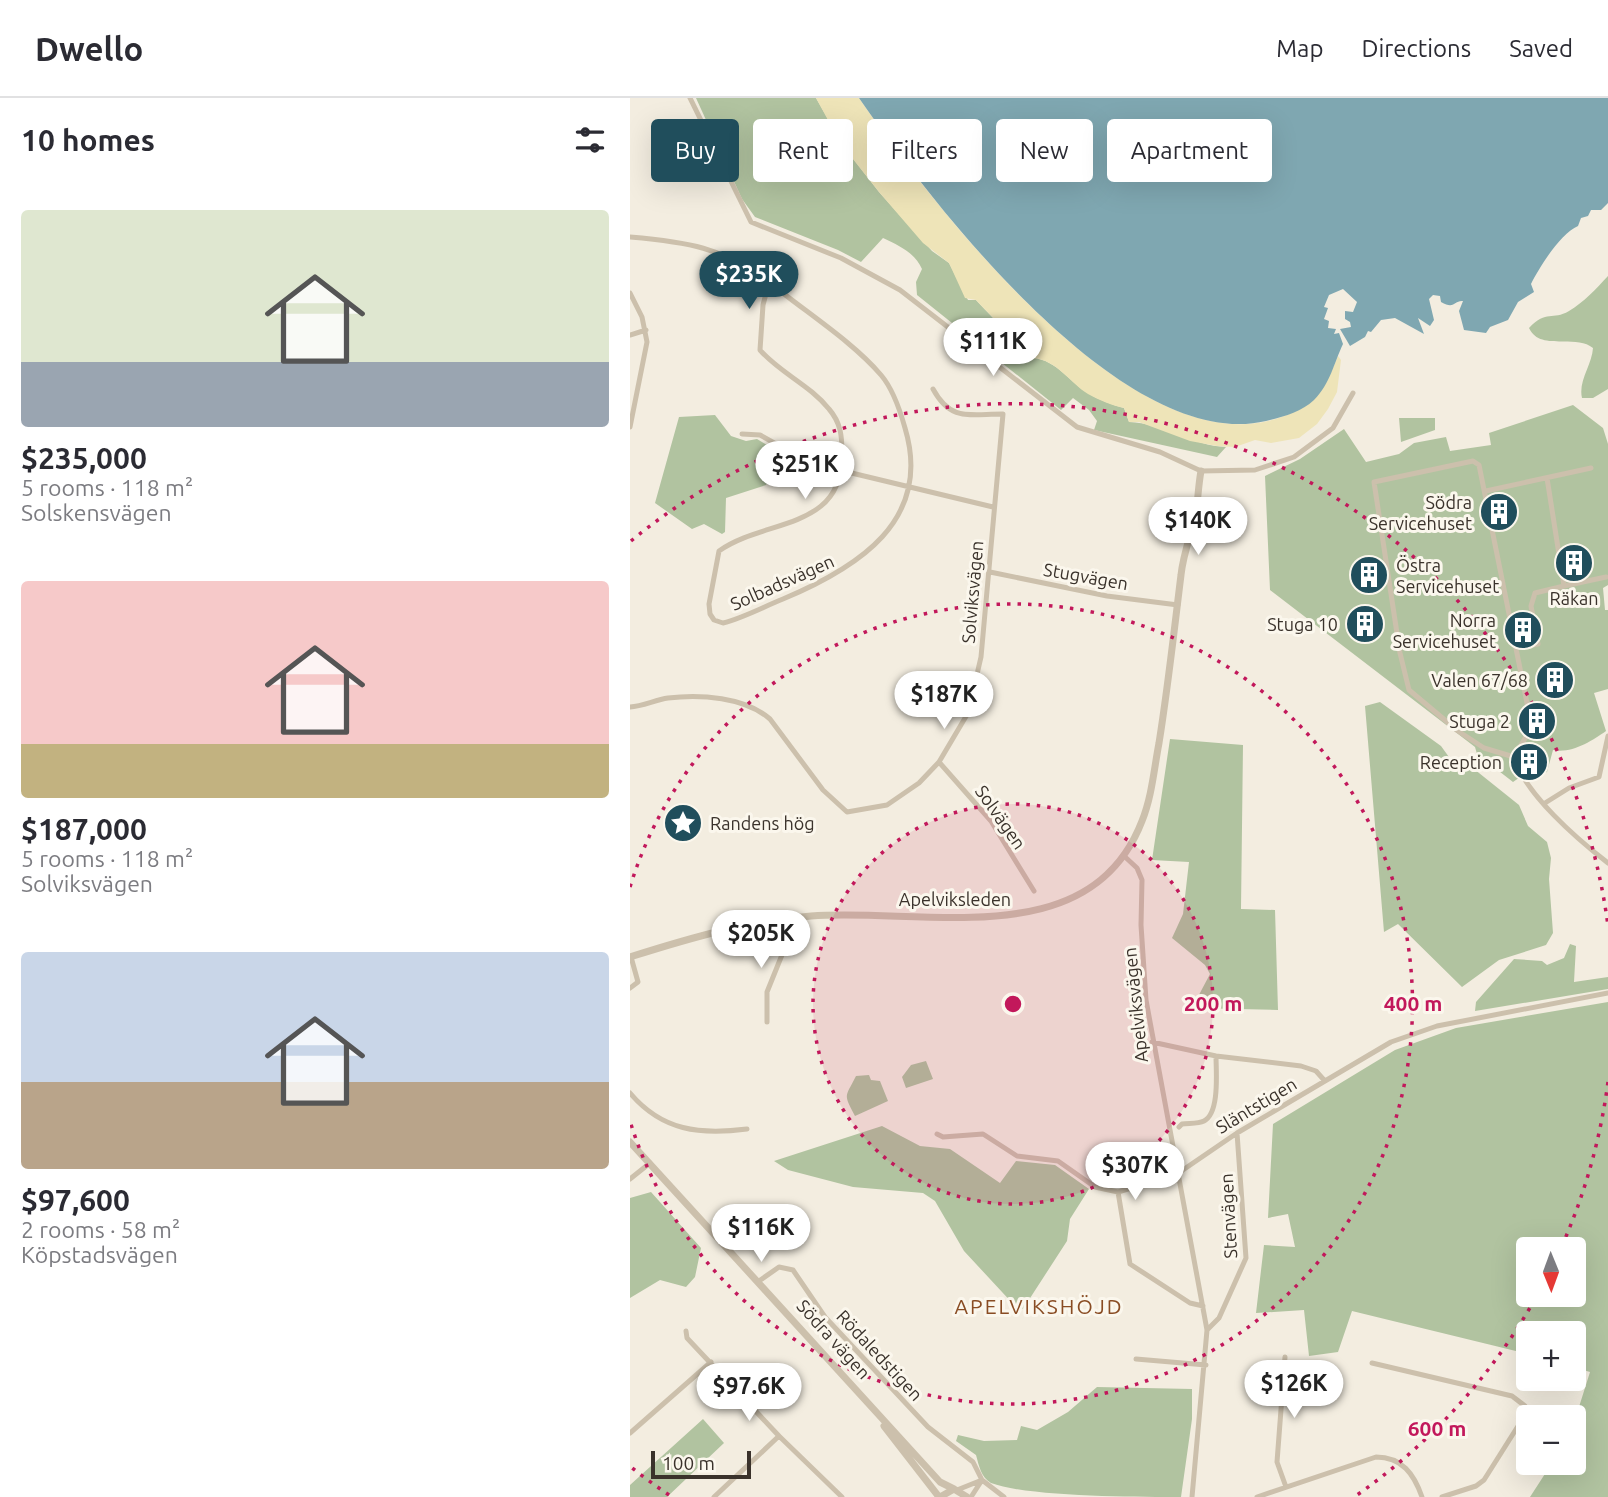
<!DOCTYPE html>
<meta charset="utf-8">
<style>
body{margin:0;font-family:Ubuntu,sans-serif;background:#f2f2f3;color:#2b2b33;height:100vh;display:flex;flex-direction:column;font-size:26px;white-space:nowrap}
*{box-sizing:border-box;margin:0}
p{font-size:23px;color:#7c7c81}
.icon{flex:none;width:38px;height:38px;fill:none;stroke:currentColor;stroke-width:2;stroke-linecap:round;stroke-linejoin:round}
.map{position:relative;flex:1;overflow:hidden}
.panel{display:flex;flex-direction:column;background:#fff;width:630px}
.panel>*{flex:none}
.banner{position:absolute;left:21px;top:21px;width:665px;height:63px;display:flex;gap:14px}
.needle{width:46px;rotate:179deg}
.buttons{position:absolute;left:886px;top:1139px;display:grid;gap:14px}
.buttons a{display:grid;place-items:center;width:70px;height:70px;border-radius:7px;background:#fff;box-shadow:0 7px 28px #0002;font-size:35px}
.scale{position:absolute;left:21px;bottom:18px;width:100px;box-sizing:border-box;padding-left:7px;border:4px solid #3a322b;border-top:0;font-size:19px;line-height:24px;white-space:nowrap;color:#3a322b;-webkit-text-stroke:5px #fbf7ed;paint-order:stroke}
.price{position:absolute;translate:-50% -60px;padding:0 16px;border-radius:24px;background:#fff;color:#222;font-size:23px;line-height:46px;filter:drop-shadow(0 2px 4px #0008)}
.price::after{content:'';position:absolute;left:50%;top:42px;width:21px;height:16px;margin-left:-10px;background:inherit;clip-path:polygon(0 0,100% 0,50% 100%)}
.price.selected{background:#204e5c;color:#fff}
ul{padding:0;list-style:none}
li{display:grid;align-content:center;gap:14px;height:371px;padding:0 21px}
li span{display:grid;place-items:center;height:217px;border-radius:7px;color:#555}
li>.icon{margin-inline-start:auto}
span .icon{width:126px;height:126px;fill:#fffc;stroke-width:1}
li b{font-size:30px}
h2{display:flex;justify-content:space-between;align-items:center;height:84px;padding:0 21px;font-size:30px}
.tag{padding:0 24px;border-radius:7px;background:#fff;box-shadow:0 7px 28px #0002;font-size:24px;line-height:63px}
.tag.selected{background:#204e5c;color:#fff}
header{display:flex;align-items:center;gap:42px;box-sizing:border-box;height:98px;padding:0 35px;background:#fff;border-bottom:2px solid #e1e1e2}
header strong{font-size:33px}
nav{display:flex;gap:38px;margin-inline-start:auto;font-size:24px}
main{display:flex;flex:1;min-height:0}
.map>svg:first-child{display:block}
.green{fill:#b1c3a0;fill-rule:evenodd}
.sand{fill:#eee4b8}
.water{fill:#7fa7b1}
.lines{fill:none;stroke-linecap:round;stroke-linejoin:round}
.minor{stroke:#ccc0ac;stroke-width:5}
.tertiary{stroke:#ccc0ac;stroke-width:7}
.ring{fill:none;stroke:#c2185b;stroke-width:3.5;stroke-dasharray:3.5 7}
.labels{text-anchor:middle;dominant-baseline:central;stroke-width:6;stroke-linejoin:round;paint-order:stroke}
.poi-label{font-size:18px;fill:#3a322b;stroke:#fbf7ed;text-anchor:end}
.street-label{font-size:18px;fill:#3a322b;stroke:#fbf7ed}
.quarter-label{font-size:21px;letter-spacing:2px;fill:#894c23;stroke:#fbf7ed}
.centre{fill:#c2185b;stroke:#fbf7ed;stroke-width:3.5}
.ring-label{font-size:21px;text-anchor:middle;font-weight:bold;fill:#c2185b;stroke:#fbf7ed;stroke-width:6;stroke-linejoin:round;paint-order:stroke}
</style>
<header>
<strong>Dwello</strong>
<nav><a>Map</a><a>Directions</a><a>Saved</a></nav>
</header>
<main>
<section class="panel">
<h2>10 homes<svg class="icon" aria-label="filters" viewBox="0 0 24 24"><path d="M4 7h16M4 17h16"/><circle cx="9" cy="7" r="2"/><circle cx="15" cy="17" r="2"/></svg></h2>
<ul>
<li><span style="background:linear-gradient(#dfe7d0 70%,#9aa5b1 0)"><svg class="icon" aria-label="home" viewBox="0 0 24 24"><path d="M3 11l9-7 9 7M6 9v11h12V9"/></svg></span><div><b>$235,000</b><p>5 rooms · 118 m²</p><p>Solskensvägen</p></div></li>
<li><span style="background:linear-gradient(#f6c9c9 75%,#c2b280 0)"><svg class="icon" aria-label="home" viewBox="0 0 24 24"><path d="M3 11l9-7 9 7M6 9v11h12V9"/></svg></span><div><b>$187,000</b><p>5 rooms · 118 m²</p><p>Solviksvägen</p></div></li>
<li><span style="background:linear-gradient(#c9d6e8 60%,#b9a48a 0)"><svg class="icon" aria-label="home" viewBox="0 0 24 24"><path d="M3 11l9-7 9 7M6 9v11h12V9"/></svg></span><div><b>$97,600</b><p>2 rooms · 58 m²</p><p>Köpstadsvägen</p></div></li>
</ul>
</section>
<div class="map">
<svg width="978" height="1399" viewBox="0 0 978 1399">
<rect width="100%" height="100%" fill="#f3ede0"/>
<path class="green" d="M66,0H186L214,49L249,94L302,153L319,165L338,202H346L380,238L399,249L403,260C427,262 440,285 458,295C469,302 483,307 494,310L499,324C532,325 563,348 596,349L587,359L464,332L467,323L459,312L443,300L431,312L287,197L286,184L292,171C285,155 270,148 253,140L231,164L208,152L125,119L112,101Z
M978,178V291L963,300H952C948,283 962,267 963,250C945,235 910,254 899,230C917,211 922,223 939,213C954,204 966,191 978,178Z
M943,307L973,330L978,346V487L973,490L975,512H978V591L964,595L976,633C962,643 941,656 923,652L917,674L900,680L896,675L883,684L847,656L845,649L640,492L635,378L670,361L714,331L736,364L769,356L784,345L816,339L820,353L861,347L859,335Z
M85,317L101,338L116,343L127,341L153,357L136,387L96,400L95,434L92,436L74,426L62,431L25,405L49,319Z
M769,320H805V332L771,344Z
M750,604L811,648L824,666L839,667L889,707L898,728L917,744L921,760L919,781L923,835L916,847L869,862L832,889L768,826L754,834L735,608Z
M540,641L613,647L611,811L645,812L648,912L562,910L580,876L575,867L542,840L553,816L559,764L522,762Z
M940,846L946,848L944,884L978,879V891L845,913L846,904L884,861L912,863L917,867L934,860Z
M978,904V1399H900L922,1365H943V1328L960,1274L943,1269V1236H898V1256L722,1213L708,1254L679,1258L674,1212L626,1215L634,1147L665,1149L658,1116L638,1120L643,1026L765,952L826,930ZM898,1152H943V1197H898Z
M296,963L303,981L276,990L272,979L281,967Z
M239,977L241,982L250,983L258,1003L225,1018C213,995 215,1000 226,978Z
M252,1028L290,1048L320,1051L370,1085L386,1063L425,1067L459,1091L440,1121L437,1143L393,1211L385,1208L334,1153L305,1103L293,1095L223,1089L158,1072L144,1063Z
M21,1094L71,1150L65,1179L56,1189L30,1182L0,1200V1100Z
M467,1289L562,1291V1321L551,1399C505,1399 399,1399 361,1385C351,1379 349,1368 346,1357L326,1343L328,1337L354,1343L387,1342L391,1328L407,1332L438,1314Z
M73,1321L94,1345L37,1399H0V1387Z"/>
<path class="sand" d="M186,0H229C301,105 493,357 638,323C676,314 694,294 708,258L711,262L707,294L698,311L687,326L669,340L641,345L625,342L605,349L587,348L560,343L509,324H499L494,310C483,308 469,302 458,296C440,285 427,262 403,260L399,249C389,246 354,211 346,202L335,200L319,165L293,145L249,94L211,46Z"/>
<path class="water" d="M229,0H978V105L971,112H961L958,118L951,120L948,128C931,135 910,168 901,186L904,194L888,204L878,222L860,229L856,235L834,232L829,213L833,203C824,202 825,212 811,204L810,198L803,197L799,201L804,222L800,228L788,220L794,236L765,220L751,222L741,234L738,233L735,239L720,248L710,231L721,229L720,224L715,221V213L723,214L727,204L713,191L699,197L694,209L698,210L694,221L699,223L698,230L706,231L704,236L709,235L713,246C704,265 700,286 684,302C671,314 653,319 636,323C493,357 300,103 229,0Z"/>
<g class="lines">
<path class="minor" d="M60,0L121,124L211,160L270,192L447,329L530,354L571,373L625,372L664,359L703,330L723,295
M0,139C58,144 91,149 139,184C174,213 222,243 251,277C263,291 270,312 275,330C303,423 227,470 153,501C133,509 113,520 93,525L84,522L80,516L79,506L89,453C136,420 213,433 212,356C212,338 211,325 199,311C180,287 150,275 130,252L133,207L139,184
M0,195L12,219L17,244L0,329
M0,237L16,232
M112,336L130,337L180,365L363,409
M856,393L961,370
M360,474L477,498L548,507
M934,488L976,479
M887,550L908,546L901,508L905,495L934,488L917,380
M0,609C13,608 25,602 38,600C70,596 115,599 140,621L193,692L217,714L257,707L289,685L309,664L338,615L351,559L373,316C339,316 321,324 303,291
M884,659L854,650L828,633L779,592L770,555L744,384L843,363L849,367L900,620V632L884,659C895,696 947,741 978,765
M309,664L361,723L404,793
M915,705L939,690L969,679L978,638
M493,757L507,770L512,782L511,827L516,902L577,1232L562,1399
M0,890L8,884L1,859
M137,924V894L158,842L154,821
M522,944L586,958L671,968L686,973L694,982
M0,995C32,1033 70,1037 117,1031
M549,1029L552,1026C559,1025 568,1026 574,1023C590,1015 586,973 586,958
M307,1036L313,1039L353,1036L387,1058L428,1063L465,1089L488,1094L547,1076L607,1035L761,944L807,928L978,895
M0,1081L20,1065
M488,1094L500,1166L560,1205L573,1208
M129,1183L149,1169L163,1172L195,1219L298,1329L343,1364L352,1382
M577,1232L589,1220L616,1160L607,1035
M56,1233L57,1240L149,1338L212,1399
M655,1259L647,1364L656,1389
M506,1261L576,1267
M742,1265L882,1298L895,1308V1317L854,1382L846,1388L812,1399
M0,1335L81,1264
M352,1382L374,1399
M327,1392L352,1382
M84,1399L149,1338
M341,1399L352,1382
M627,1399L746,1359C772,1359 784,1376 792,1399"/>
<path class="tertiary" d="M0,859C60,840 118,823 181,818C292,809 460,858 512,723C522,698 524,671 529,645C538,589 544,533 551,477C553,457 560,439 565,420C568,405 568,389 571,373
M0,1044L310,1384L324,1391
M254,1328L309,1399
M310,1399L324,1391L337,1399"/>
</g>
<circle cx="383" cy="906" r="200" fill="#c2185b" fill-opacity=".12"/>
<g class="ring">
<circle cx="383" cy="906" r="200"/>
<path d="M0 789A400 400 0 1 1 0 1023"/>
<path d="M978 984A600 600 0 0 1 931 1150M905 1201A600 600 0 0 1 727 1397M39 1397A600 600 0 0 1 1 1369M1 443A600 600 0 0 1 978 828"/>
</g>
<defs>
<symbol id="building-disc" viewBox="-11 -11 22 22"><circle r="9.5" fill="#204e5c" stroke="#fbf7ed"/><path d="M-4-6H4V6H1V3H-1V6H-4ZM-2.5-4.3h1.7v1.8h-1.7ZM.8-4.3h1.7v1.8H.8ZM-2.5-1h1.7V.8h-1.7ZM.8-1h1.7V.8H.8Z" fill="#fff"/></symbol>
<symbol id="sight-disc" viewBox="-11 -11 22 22"><circle r="9.5" fill="#204e5c" stroke="#fbf7ed"/><path d="M0-6L1.8-2.2L6-1.7L2.9 1.2L3.7 5.4L0 3.3L-3.7 5.4L-2.9 1.2L-6-1.7L-1.8-2.2Z" fill="#fff"/></symbol>
</defs>
<g fill-rule="evenodd">
<use href="#building-disc" x="847" y="392" width="44" height="44"/>
<use href="#building-disc" x="922" y="443" width="44" height="44"/>
<use href="#building-disc" x="717" y="455" width="44" height="44"/>
<use href="#building-disc" x="713" y="504" width="44" height="44"/>
<use href="#building-disc" x="871" y="510" width="44" height="44"/>
<use href="#building-disc" x="903" y="560" width="44" height="44"/>
<use href="#building-disc" x="885" y="601" width="44" height="44"/>
<use href="#building-disc" x="877" y="642" width="44" height="44"/>
<use href="#sight-disc" x="31" y="703" width="44" height="44"/>
</g>
<g class="labels">
<g class="poi-label">
<text x="842" y="404">Södra<tspan x="842" dy="21">Servicehuset</tspan></text>
<text x="766" y="467" text-anchor="start">Östra<tspan x="766" dy="21">Servicehuset</tspan></text>
<text x="944" y="500" text-anchor="middle">Räkan</text>
<text x="866" y="522">Norra<tspan x="866" dy="21">Servicehuset</tspan></text>
<text x="708" y="526">Stuga 10</text>
<text x="898" y="582">Valen 67/68</text>
<text x="880" y="623">Stuga 2</text>
<text x="872" y="664">Reception</text>
<text x="80" y="725" text-anchor="start">Randens hög</text>
</g>
<g class="street-label">
<text transform="translate(456 478) rotate(10)">Stugvägen</text>
<text transform="translate(152 484) rotate(-24)">Solbadsvägen</text>
<text transform="translate(342 494) rotate(-85)">Solviksvägen</text>
<text transform="translate(371 719) rotate(55)">Solvägen</text>
<text x="325" y="801">Apelviksleden</text>
<text transform="translate(505 907) rotate(-96)">Apelviksvägen</text>
<text transform="translate(626 1007) rotate(-31)">Släntstigen</text>
<text transform="translate(598 1118) rotate(-93)">Stenvägen</text>
<text transform="translate(204 1241) rotate(48)">Södra vägen</text>
<text transform="translate(250 1257) rotate(47)">Rödaledstigen</text>
</g>
<g class="quarter-label">
<text x="409" y="1208">APELVIKSHÖJD</text>
</g>
</g>
<circle cx="383" cy="906" r="10" class="centre"/>
<g class="ring-label">
<text x="583" y="913">200 m</text>
<text x="783" y="913">400 m</text>
<text x="807" y="1338">600 m</text>
</g>
</svg>
<div class="buttons">
<a><svg class="needle" viewBox="-14 -14 28 28"><path d="M0-13l5 13h-10z" fill="#e53935"/><path d="M0 13l5-13h-10z" fill="#7c7c81"/></svg></a>
<a>+</a>
<a>−</a>
</div>
<div class="scale">100 m</div>
<b class="price selected" style="left:119px;top:213px">$235K</b>
<b class="price" style="left:363px;top:280px">$111K</b>
<b class="price" style="left:175px;top:403px">$251K</b>
<b class="price" style="left:568px;top:459px">$140K</b>
<b class="price" style="left:314px;top:633px">$187K</b>
<b class="price" style="left:131px;top:872px">$205K</b>
<b class="price" style="left:505px;top:1104px">$307K</b>
<b class="price" style="left:131px;top:1166px">$116K</b>
<b class="price" style="left:664px;top:1322px">$126K</b>
<b class="price" style="left:119px;top:1325px">$97.6K</b>
<div class="banner">
<a class="tag selected">Buy</a>
<a class="tag">Rent</a>
<a class="tag">Filters</a>
<a class="tag">New</a>
<a class="tag">Apartment</a>
</div>
</div>
</main>
